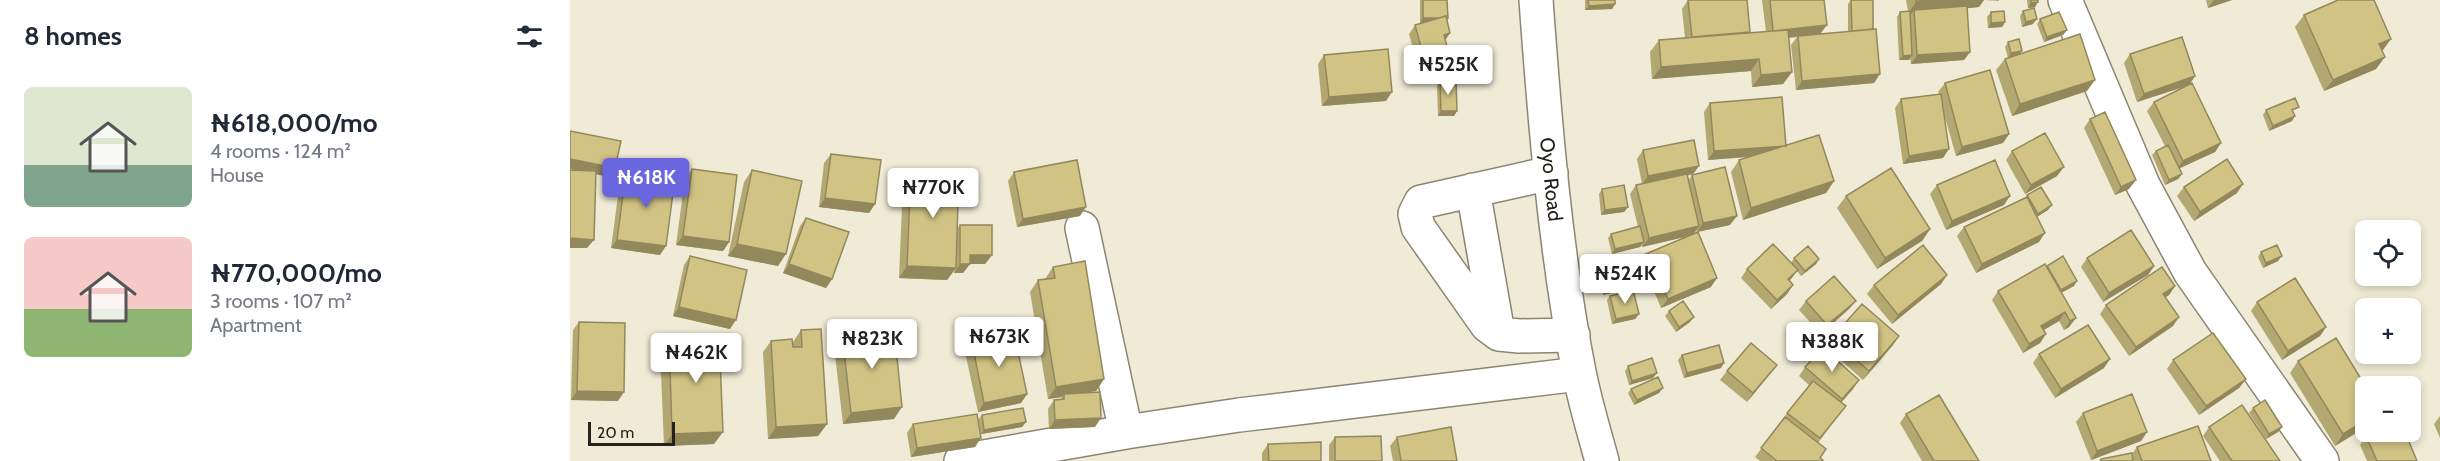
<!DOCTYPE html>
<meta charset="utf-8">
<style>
body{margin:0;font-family:Cabin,sans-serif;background:#f2f2f3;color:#1f2937;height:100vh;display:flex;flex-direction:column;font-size:22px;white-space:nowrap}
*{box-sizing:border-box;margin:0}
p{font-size:20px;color:#747a83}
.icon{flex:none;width:33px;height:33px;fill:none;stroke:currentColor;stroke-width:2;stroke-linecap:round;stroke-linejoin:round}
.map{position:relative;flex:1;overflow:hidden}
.details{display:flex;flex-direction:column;background:#fff;width:570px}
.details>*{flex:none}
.tools{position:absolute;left:1785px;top:220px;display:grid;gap:12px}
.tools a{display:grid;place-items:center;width:66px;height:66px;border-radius:9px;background:#fff;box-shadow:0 3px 9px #0003;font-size:30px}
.scale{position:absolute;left:18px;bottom:15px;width:87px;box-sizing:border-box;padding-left:6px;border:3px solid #24221b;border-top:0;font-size:16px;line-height:21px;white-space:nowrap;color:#24221b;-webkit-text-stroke:4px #efebd6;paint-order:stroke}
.price{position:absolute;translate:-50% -51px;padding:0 14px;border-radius:6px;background:#fff;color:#222;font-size:20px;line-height:39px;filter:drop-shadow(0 2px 3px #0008)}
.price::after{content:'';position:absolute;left:50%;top:36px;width:18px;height:14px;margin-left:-9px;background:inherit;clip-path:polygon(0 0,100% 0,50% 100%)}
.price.current{background:#6a66e0;color:#fff}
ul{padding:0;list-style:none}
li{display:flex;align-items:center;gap:18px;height:150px;padding:0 24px}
li span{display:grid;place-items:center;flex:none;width:168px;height:120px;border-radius:9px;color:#555}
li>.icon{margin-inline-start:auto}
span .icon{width:72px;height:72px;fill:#fffc;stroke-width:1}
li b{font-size:26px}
h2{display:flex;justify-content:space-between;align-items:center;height:72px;padding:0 24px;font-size:26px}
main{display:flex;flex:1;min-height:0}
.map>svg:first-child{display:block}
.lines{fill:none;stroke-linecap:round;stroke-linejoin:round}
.minor-casing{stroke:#8a8673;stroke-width:36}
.highway-casing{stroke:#8a8673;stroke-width:36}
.minor{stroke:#fff;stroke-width:33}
.highway{stroke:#fff;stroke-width:33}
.wall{fill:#b4a872}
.shaded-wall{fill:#92885c}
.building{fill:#d1c384;stroke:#92885c;stroke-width:1.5}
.labels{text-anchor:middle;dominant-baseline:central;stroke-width:4.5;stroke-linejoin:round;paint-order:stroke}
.street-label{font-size:20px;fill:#24221b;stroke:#efebd6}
</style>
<main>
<section class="details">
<h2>8 homes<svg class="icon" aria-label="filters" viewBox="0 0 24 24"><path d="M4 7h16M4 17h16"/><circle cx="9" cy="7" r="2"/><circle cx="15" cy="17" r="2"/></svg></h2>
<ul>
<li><span style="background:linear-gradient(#dfe7d0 65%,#7fa58c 0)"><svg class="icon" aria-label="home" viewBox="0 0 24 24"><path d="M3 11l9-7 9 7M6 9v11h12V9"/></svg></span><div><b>₦618,000/mo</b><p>4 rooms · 124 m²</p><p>House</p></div></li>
<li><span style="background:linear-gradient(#f6c9c9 60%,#8fb573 0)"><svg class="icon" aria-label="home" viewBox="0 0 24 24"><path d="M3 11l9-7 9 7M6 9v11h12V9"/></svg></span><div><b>₦770,000/mo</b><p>3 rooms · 107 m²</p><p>Apartment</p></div></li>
</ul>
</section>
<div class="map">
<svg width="1870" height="461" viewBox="0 0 1870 461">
<rect width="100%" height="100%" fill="#efebd6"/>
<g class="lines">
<defs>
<path id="minor" d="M1495,0L1573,185L1620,272L1752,461
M981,173L851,202L845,214L848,227L917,325L929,334L949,336L1003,335
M903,190L928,333
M512,228L556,432
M391,461L556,432L669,415L1009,374"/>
<g id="highway">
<path id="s1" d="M966,0C975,124 985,250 1009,372C1015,402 1024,432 1032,461"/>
</g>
</defs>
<use href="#minor" class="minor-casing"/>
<use href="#highway" class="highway-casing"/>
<use href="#minor" class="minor"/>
<use href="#highway" class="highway"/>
</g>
<path class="wall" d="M850,0H877L878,18L877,20L880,33L875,40L882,66L876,75L852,81L839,34L845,25L850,23Z
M1015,0H1045V4L1042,9L1015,10Z
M1118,0L1180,32L1179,33L1196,32L1192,0H1254L1251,34L1278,32V4L1281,0H1303L1304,83L1226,90L1221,45L1227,37L1219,38L1222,72L1213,84L1182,87L1181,71L1082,79L1080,52L1089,40L1115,38L1112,9Z
M1336,0H1429V1L1414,0L1409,7L1397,8L1400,52L1394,60L1341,64L1340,58L1339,60H1329L1327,17L1330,12L1338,11Z
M1457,0H1468L1465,7L1458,8Z
M1636,0H1662L1638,8Z
M1453,11L1463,24L1452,27L1450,16Z
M1421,12L1435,22L1432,27L1418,28L1417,17Z
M1734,15L1813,50L1812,51L1806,69L1754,91L1725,27Z
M1470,19L1497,30L1493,35L1474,42L1467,24Z
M1438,42L1452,51L1450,54L1517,91L1442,116L1426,70L1435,59L1438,58L1435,47Z
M1560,54L1625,76L1620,84L1651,143L1645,152L1609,168L1612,174L1608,179L1595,185L1582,155L1586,151L1595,146L1577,111L1584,102L1614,87L1567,102L1554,63Z
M754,55L816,101L752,106L748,64Z
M870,81L887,111L884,116H868L867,86Z
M1375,83L1439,134L1433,143L1386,156L1374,114L1373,158L1333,164L1325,108L1331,99L1369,94L1368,92Z
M1140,103L1216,146L1264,181L1256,193L1173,220L1161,172L1169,160L1180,157L1138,160L1134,112Z
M1696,110L1725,112H1723L1722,121L1699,131L1693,115Z
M1520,119L1559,189L1545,195L1514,128Z
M1073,150L1129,166L1123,174L1117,176L1118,181L1122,175L1160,225L1127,232L1126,230L1123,234L1141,287L1091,308L1079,279L1072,282L1065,265L1071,256L1119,236L1072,247V245L1070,247L1042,254L1038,238L1041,234L1068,227L1060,194L1066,185L1072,184L1067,159Z
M1442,151L1487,176L1455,194L1436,160Z
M261,154L305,204L299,213L249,207L254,163Z
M122,169L159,242L153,251L106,245L115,178Z
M341,169L387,229L390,225L422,255L415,264H400L393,273H384V270L377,280L329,278L333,181Z
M182,170L208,266L158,256L174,182Z
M56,172L90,255L41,248L50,181Z
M444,172L510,216L447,227L438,181Z
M1367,185L1434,205L1376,230L1360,194Z
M1614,187L1667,193L1624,221L1607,196Z
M1032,189L1058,207L1054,212L1031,215L1029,194Z
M1457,195L1478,210L1467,217L1469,242L1406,273L1387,236L1394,227L1456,197Z
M1276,196L1360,229L1352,241L1307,269L1267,208Z
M236,218L262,279L256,288L213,273L230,226Z
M1691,252L1708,261L1693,268L1688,257Z
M120,256L160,329L103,316L114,265Z
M1224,258L1249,259L1246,264L1231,276L1227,271L1219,281L1223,285L1217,294L1201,309L1171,278L1177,269L1221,263Z
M1517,258L1584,266L1578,275L1533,302L1511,267Z
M1476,266H1477L1504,286L1491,293L1506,318L1499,327L1494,330L1489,321L1474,330L1476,334L1470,343L1453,353L1422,300L1428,291Z
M483,267L534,379L526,391L518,392L525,427L479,429L478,409L484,400H490L492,397L478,399L460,292L468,280L475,279Z
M1028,271L1049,291L1033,295L1030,286L1027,287L1025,276Z
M1377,275L1371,284L1322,324L1297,294L1304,285Z
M1605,286L1599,295L1595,297L1603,326L1559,356L1530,314L1536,305Z
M1040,296L1069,314L1065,319L1042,324L1037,300Z
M1236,301H1286L1279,309L1251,334L1229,310Z
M1687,302L1756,327L1750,336L1712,360L1681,311Z
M1099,311L1120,322L1106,332L1095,316Z
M9,322L48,401L1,400L3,330Z
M231,330L257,424L248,436L198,439L193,352L201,341L223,347V342Z
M272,334L324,419L273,424L264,346Z
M99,336L144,444L94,446L90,348Z
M1262,338L1323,345L1293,380L1256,347Z
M402,343L457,394L451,403L408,412L395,352Z
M1469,354L1534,368L1485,398L1463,363Z
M1112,355L1151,368L1114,378L1108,360Z
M1603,360L1676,379L1669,388L1629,415L1597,369Z
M1728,361L1796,427L1765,446L1720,373Z
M1207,365L1200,374L1177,402L1150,380L1157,371Z
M1058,366L1083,378L1059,385L1055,371Z
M1235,367L1283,389L1271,403L1269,415L1248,443L1250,458L1252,461H1190L1185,457L1211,422L1217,413L1239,385L1229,376Z
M1061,389L1089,393L1064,405L1058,393Z
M1683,408L1708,432L1696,439L1679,413Z
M1513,413L1577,432L1571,441L1521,460L1506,422Z
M1336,414L1409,461H1352L1330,423Z
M412,415L456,422L452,427L411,434L409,423L405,447L341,457L337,433L343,424L408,420Z
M1870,416V438L1864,424Z
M1639,427L1710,461H1650L1633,436Z
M1796,436L1847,461H1797L1790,445Z
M765,437L812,461H759V445Z
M827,437L887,461H823L820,446Z
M698,444L751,461H692V453Z
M1567,447L1641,461H1529L1531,459L1562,454Z"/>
<path class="shaded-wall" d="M1369,0H1414L1409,7L1344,14V10L1341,14H1338L1346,2Z
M1644,0H1662L1638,8Z
M1468,2L1465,7L1458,8L1461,3Z
M1045,4L1042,9L1015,10L1019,6Z
M853,18H878L875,23H850Z
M1467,19L1463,24L1452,27L1456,22Z
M1435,22L1432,27L1418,28L1421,23Z
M1257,25L1250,34L1197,40L1203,31Z
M1497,30L1493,35L1474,42L1477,37Z
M880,33L874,42V35Z
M1821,39L1813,50L1801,56L1809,44Z
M1452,51L1448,56L1438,58L1441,53Z
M1400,52L1394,60L1341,64L1347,55Z
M1342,55L1339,60H1329L1333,56Z
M1815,57L1806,69L1754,91L1763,80Z
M1189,59L1181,71L1082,79L1091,67Z
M882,66L876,75L852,81L858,73Z
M1222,72L1213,84L1182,87L1191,75Z
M1310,74L1304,83L1226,90L1232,81Z
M1625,76L1619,85L1567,102L1574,94Z
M1525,80L1517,91L1442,116L1450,104Z
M822,92L816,101L752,106L759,97Z
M871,111H887L884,116H868Z
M1725,116L1722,121L1699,131L1703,126Z
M1439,134L1433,143L1386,156L1392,147Z
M1651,143L1645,152L1606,170L1613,161Z
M1216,146L1210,154L1138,160L1144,151Z
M1379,149L1373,158L1333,164L1339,156Z
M0,159L45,168L39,177L0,169Z
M1129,166L1123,174L1072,184L1078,176Z
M1494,167L1487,176L1455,194L1461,185Z
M1612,174L1608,179L1595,185L1599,180Z
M1566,180L1559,189L1545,195L1551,187Z
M1264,181L1256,193L1173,220L1181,208Z
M1673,184L1667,193L1624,221L1630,212Z
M1440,196L1434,205L1376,230L1382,221Z
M255,198L305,204L299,213L249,207Z
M1482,205L1478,210L1465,218L1468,214Z
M516,207L510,216L447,227L453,219Z
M1058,207L1054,212L1031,215L1035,210Z
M1167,216L1160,225L1127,232L1133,223Z
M1129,226L1123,235L1072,247L1079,238Z
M1360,229L1352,241L1307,269L1315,258Z
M1475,233L1469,242L1406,273L1412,264Z
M113,236L159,242L153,251L106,245Z
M0,238L24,240L17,248H0Z
M47,240L96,246L90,255L41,248Z
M1074,242L1070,247L1042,254L1045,249Z
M167,244L216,254L208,266L158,256Z
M400,255H422L415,264H393Z
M1712,256L1708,261L1693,268L1696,263Z
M1249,259L1246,264L1231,276L1235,271Z
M219,264L262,279L256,288L213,273Z
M390,264H400L393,273H384Z
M337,266L386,268L377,280L329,278Z
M1584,266L1578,275L1533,302L1539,293Z
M1228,270L1221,279L1211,288L1218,279Z
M1086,271L1079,279L1072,282L1079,273Z
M1377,275L1371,284L1322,324L1328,315Z
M1147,278L1141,287L1091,308L1098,299Z
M1034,281L1030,286L1027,287L1030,282Z
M1507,281L1504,286L1487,295L1491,290Z
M1223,285L1217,294L1201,309L1207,300Z
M1053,286L1049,291L1033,295L1036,290Z
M1605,286L1599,295L1587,303L1593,294Z
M1286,301L1279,309L1251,334L1257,325Z
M109,307L166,320L160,329L103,316Z
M1495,312L1489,321L1465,335L1471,326Z
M1069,314L1065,319L1042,324L1046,319Z
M1124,317L1120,322L1106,332L1109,327Z
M1609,317L1603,326L1559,356L1566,347Z
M1506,318L1499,327L1494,330L1500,321Z
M1756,327L1750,336L1712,360L1718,351Z
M1476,334L1470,343L1453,353L1459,344Z
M1329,336L1323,345L1293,380L1299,371Z
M1540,359L1534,368L1485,398L1491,389Z
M1154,363L1151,368L1114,378L1117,373Z
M1207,365L1200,374L1177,402L1183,393Z
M1087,373L1083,378L1059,385L1062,381Z
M534,379L526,391L494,396V394L492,397L478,399L486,387Z
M1676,379L1669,388L1629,415L1636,406Z
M1289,380L1283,389L1266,408L1272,399Z
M1093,388L1089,393L1064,405L1067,400Z
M7,391L54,392L48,401L1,400Z
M457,394L451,403L408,412L414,403Z
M332,407L324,419L273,424L281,413Z
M531,418L525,427L479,429L485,420Z
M1796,420V427L1765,446L1773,434Z
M456,422L452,427L411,434L414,430Z
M257,424L248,436L198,439L206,427Z
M1712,427L1708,432L1696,439L1699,434Z
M153,432L144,444L94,446L102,434Z
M1577,432L1571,441L1521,460L1527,451Z
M411,438L405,447L341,457L347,448Z"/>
<path class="building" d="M853,0H877L878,18H877L876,16L869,18H853Z
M1018,0H1045V4L1019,6Z
M1118,0H1177L1180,32L1122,37Z
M1200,0H1254L1257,25L1203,31Z
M1281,0H1303V29L1282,31Z
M1346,0H1369L1346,2Z
M1461,0H1468V2L1461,3Z
M1768,0H1804L1821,39L1809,44L1815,57L1763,80L1734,15Z
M1397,6L1400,52L1347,55L1344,10Z
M1464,8L1467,19L1456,22L1453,11Z
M1340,11L1342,55L1333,56L1330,12Z
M1434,11L1435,22L1421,23V12Z
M1489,12L1497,30L1477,37L1470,19Z
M876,16L880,33L874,35L882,66L858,73L845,25Z
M1306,29L1310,74L1232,81L1228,36Z
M1218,30L1222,72L1191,75L1189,59L1091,67L1089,40Z
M1510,34L1525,80L1450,104L1435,59Z
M1612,37L1625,76L1574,94L1560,54Z
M1449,39L1452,51L1441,53L1438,42Z
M818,49L822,92L759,97L754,55Z
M1420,70L1439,134L1392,147L1375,83Z
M870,81H886L887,111H871Z
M1622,83L1651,143L1613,161L1584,102Z
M1371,94L1379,149L1339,156L1331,99Z
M1212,97L1216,146L1144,151L1140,103Z
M1725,98L1729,107L1722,110L1725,116L1703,126L1696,110Z
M1535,112L1566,180L1551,187L1520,119Z
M0,131L51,141L45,168L0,159Z
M1475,133L1494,167L1461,185L1442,151Z
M1249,135L1264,181L1181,208L1169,160Z
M1124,140L1129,166L1078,176L1073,150Z
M1598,145L1612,174L1599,180L1586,151Z
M261,154L311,160L305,204L255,198Z
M1657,159L1673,184L1630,212L1614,187Z
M507,160L516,207L453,219L444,172Z
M1425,160L1440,196L1382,221L1367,185Z
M1155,167L1167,216L1133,223L1122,175Z
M1321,168L1360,229L1315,258L1276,196Z
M122,169L167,175L159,242L113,236Z
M341,169L389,171L386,268L337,266Z
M0,170L26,171L24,240L0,238Z
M182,170L232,181L216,254L167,244Z
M56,172L105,178L96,246L47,240Z
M1117,174L1129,226L1079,238L1066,185Z
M1054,185L1058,207L1035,210L1032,189Z
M1471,187L1482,205L1468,214L1457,195Z
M1457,197L1475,233L1412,264L1394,227Z
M236,218L279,232L262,279L219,264Z
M390,225H422V255H400V264H390Z
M1070,226L1074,242L1045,249L1041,234Z
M1561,230L1584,266L1539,293L1517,258Z
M1128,232L1147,278L1098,299L1086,271L1079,273L1071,256Z
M1203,244L1228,270L1218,279L1223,285L1207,300L1177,269Z
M1353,245L1377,275L1328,315L1304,285Z
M1707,245L1712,256L1696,263L1691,252Z
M1238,246L1249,259L1235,271L1224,258Z
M120,256L177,270L166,320L109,307Z
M1493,256L1507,281L1491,290L1477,266Z
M515,261L534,379L486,387L468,280L485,278L483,267Z
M1475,264L1506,318L1500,321L1495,312L1471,326L1476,334L1459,344L1428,291Z
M1048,267L1053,286L1036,290L1034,281L1030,282L1028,271Z
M1592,267L1605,286L1593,294L1609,317L1566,347L1536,305Z
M1264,276L1286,301L1257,325L1236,301Z
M1725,278L1756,327L1718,351L1687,302Z
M1063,290L1069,314L1046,319L1040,296Z
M1113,301L1124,317L1109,327L1099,311Z
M1292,304L1329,336L1299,371L1262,338Z
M9,322L55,323L54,392L7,391Z
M1518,325L1540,359L1491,389L1469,354Z
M324,328L332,407L281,413L272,334Z
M251,329L257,424L206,427L201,341L222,339L223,347H232L231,330Z
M444,333L457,394L414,403L402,343Z
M1643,333L1676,379L1636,406L1603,360Z
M149,334L153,432L102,434L99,336Z
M1766,338L1796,387V420L1773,434L1728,361Z
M1181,343L1207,365L1183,393L1157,371Z
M1149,345L1154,363L1117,373L1112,355Z
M1253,348L1289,380L1272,399L1235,367Z
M1082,358L1087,373L1062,381L1058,366Z
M1088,377L1093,388L1067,400L1061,389Z
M1243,381L1276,406L1250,438L1217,413Z
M530,392L531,418L485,420L484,400L494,399V394Z
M1562,394L1577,432L1527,451L1513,413Z
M1369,395L1409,461H1364L1336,414Z
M1695,400L1712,427L1699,434L1683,408Z
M1672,405L1710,461H1662L1639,427Z
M453,408L456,422L414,430L412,415Z
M407,414L411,438L347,448L343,424Z
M1215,417L1256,449L1250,458L1253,460L1252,461H1207L1191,448Z
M1628,426L1641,461H1572L1567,447Z
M881,427L887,461H831L827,437Z
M1806,432H1835L1847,461H1807L1796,436Z
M811,436L812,461H765V437Z
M751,442V461H699L698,444Z
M1562,453L1563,461H1531V459Z"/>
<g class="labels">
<g class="street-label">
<text stroke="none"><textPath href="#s1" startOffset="180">Oyo Road</textPath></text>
</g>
</g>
</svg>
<div class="tools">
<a><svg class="icon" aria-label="locate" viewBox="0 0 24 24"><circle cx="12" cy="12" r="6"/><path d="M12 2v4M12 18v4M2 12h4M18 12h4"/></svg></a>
<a>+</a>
<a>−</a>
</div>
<div class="scale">20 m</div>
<b class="price" style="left:878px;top:96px">₦525K</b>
<b class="price current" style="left:76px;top:209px">₦618K</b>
<b class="price" style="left:363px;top:219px">₦770K</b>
<b class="price" style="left:1055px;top:305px">₦524K</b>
<b class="price" style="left:429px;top:368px">₦673K</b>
<b class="price" style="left:302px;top:370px">₦823K</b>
<b class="price" style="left:1262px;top:373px">₦388K</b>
<b class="price" style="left:126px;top:384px">₦462K</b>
</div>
</main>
